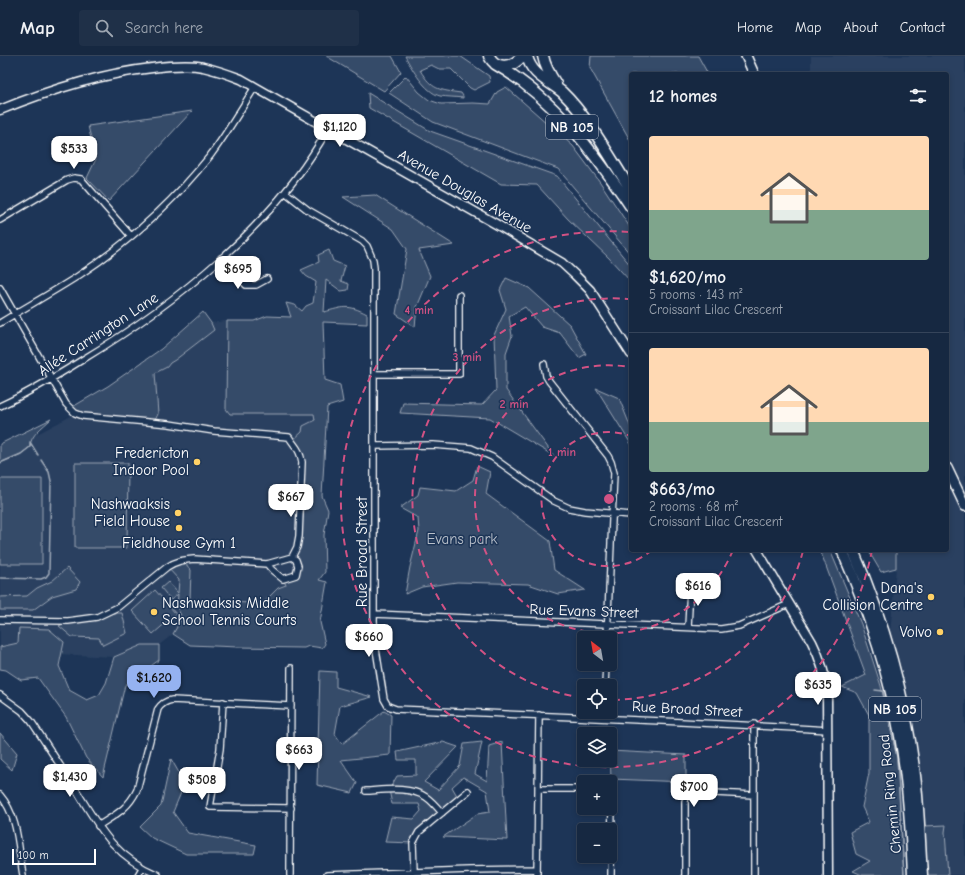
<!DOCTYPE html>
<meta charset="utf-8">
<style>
body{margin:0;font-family:"Comic Neue",sans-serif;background:#1f3048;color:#f1f3f6;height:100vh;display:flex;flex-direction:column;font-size:15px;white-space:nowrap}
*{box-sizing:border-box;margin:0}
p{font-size:13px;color:#9ea6b1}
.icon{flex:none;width:22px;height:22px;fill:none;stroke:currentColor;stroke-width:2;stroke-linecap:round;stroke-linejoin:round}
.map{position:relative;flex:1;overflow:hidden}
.side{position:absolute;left:629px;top:16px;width:320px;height:480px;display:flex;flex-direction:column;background:#162841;border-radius:4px;box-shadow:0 2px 6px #0003,0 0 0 1px #35445a}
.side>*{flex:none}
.needle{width:26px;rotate:329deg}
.controls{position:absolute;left:577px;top:575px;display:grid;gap:8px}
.controls a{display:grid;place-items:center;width:40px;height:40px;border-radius:4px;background:#162841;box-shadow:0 2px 6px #0003,0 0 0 1px #35445a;font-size:20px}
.scale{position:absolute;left:12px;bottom:10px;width:84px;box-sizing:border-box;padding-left:4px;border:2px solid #fff;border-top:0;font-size:11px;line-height:14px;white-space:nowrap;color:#fff;-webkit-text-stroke:3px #1d3557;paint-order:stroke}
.price{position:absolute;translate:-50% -34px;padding:0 9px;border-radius:8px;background:#fff;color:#222;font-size:13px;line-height:26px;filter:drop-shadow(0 1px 2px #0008)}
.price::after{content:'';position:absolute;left:50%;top:24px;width:12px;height:9px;margin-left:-6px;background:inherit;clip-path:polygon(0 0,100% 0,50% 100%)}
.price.on{background:#95b2f1;color:#111}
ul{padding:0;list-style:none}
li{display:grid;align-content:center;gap:8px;height:212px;padding:0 20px}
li+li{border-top:1px solid #35445a}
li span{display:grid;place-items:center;height:124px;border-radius:4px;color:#555}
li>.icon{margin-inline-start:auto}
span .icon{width:72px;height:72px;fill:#fffc;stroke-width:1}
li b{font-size:17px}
h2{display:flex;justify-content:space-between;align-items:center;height:48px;padding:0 20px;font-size:17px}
header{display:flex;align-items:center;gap:24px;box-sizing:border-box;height:56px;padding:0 20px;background:#162841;border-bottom:1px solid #35445a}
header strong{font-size:19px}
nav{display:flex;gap:22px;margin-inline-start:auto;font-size:14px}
.search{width:280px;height:36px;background:#1f3048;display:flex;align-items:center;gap:10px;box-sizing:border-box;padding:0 14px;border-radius:4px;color:#9ea6b1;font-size:15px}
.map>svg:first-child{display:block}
.built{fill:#2a4161}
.green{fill:#364b69;stroke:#9aa5b4}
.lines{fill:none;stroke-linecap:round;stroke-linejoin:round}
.stream{stroke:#a0aab8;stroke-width:1.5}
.street-casing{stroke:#fff;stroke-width:8}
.secondary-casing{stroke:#fff;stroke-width:11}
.primary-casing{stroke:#fff;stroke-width:12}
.highway-casing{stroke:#fff;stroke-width:13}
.street{stroke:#1d3557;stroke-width:5.5}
.secondary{stroke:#1d3557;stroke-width:8}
.primary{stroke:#1d3557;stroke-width:9}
.highway{stroke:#1d3557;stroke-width:10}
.ring{fill:none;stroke:#d15284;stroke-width:2;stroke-dasharray:7 5}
.poi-dot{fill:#ffd166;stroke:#1d3557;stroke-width:1.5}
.labels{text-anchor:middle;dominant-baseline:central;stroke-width:3;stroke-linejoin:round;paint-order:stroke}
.shield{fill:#1d3557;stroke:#bbc2cd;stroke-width:1}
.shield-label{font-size:14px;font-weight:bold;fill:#fff}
.street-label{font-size:15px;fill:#fff;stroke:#1d3557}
.poi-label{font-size:15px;fill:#fff;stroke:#1d3557;text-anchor:end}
.park-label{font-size:15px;fill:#b9c0ca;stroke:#1d3557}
.centre{fill:#d15284;stroke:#1d3557;stroke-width:2}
.ring-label{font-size:12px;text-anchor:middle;font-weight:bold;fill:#d15284;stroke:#1d3557;stroke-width:3;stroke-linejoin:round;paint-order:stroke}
</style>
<header>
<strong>Map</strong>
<div class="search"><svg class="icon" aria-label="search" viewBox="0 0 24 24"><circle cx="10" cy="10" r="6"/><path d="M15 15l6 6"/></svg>Search here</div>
<nav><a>Home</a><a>Map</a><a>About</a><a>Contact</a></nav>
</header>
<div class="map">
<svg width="965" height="819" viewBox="0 0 965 819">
<rect width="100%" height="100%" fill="#1d3557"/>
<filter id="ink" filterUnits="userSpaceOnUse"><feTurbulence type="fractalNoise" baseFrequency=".025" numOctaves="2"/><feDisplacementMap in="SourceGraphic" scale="8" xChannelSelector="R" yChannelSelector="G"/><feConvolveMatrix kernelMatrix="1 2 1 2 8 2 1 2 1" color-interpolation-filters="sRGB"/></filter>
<g filter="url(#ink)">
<path class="built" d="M811,0H965V819H922L889,589L896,512V494H947V429H955L947,412V18H811Z
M225,265H254L324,286L325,324L319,517L274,552L187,567L159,589H142L114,601L0,595V398L116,336L211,267Z"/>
<path class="green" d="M326,0H392L401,16L384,35Z
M405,0H460L489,20L490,26L474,34L470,32L451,13H439L431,9L420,14C432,34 439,34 461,37L463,40V42C455,41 447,41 440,40C425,36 412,13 405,0Z
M591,0H698L708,18H631V86L590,12Z
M406,20L419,36L429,44L441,48L473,47L490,48L497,36L506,31L573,90L600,126L631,173V199L558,113L433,66L389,37Z
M368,37L430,75L557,120L631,210V226L609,202L568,163L537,129L501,128L369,52Z
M192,55L109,145L87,122L96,103L88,70Z
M375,139L454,189L419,194L430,220L417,251L415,271L396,258L407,193L393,173L343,141Z
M329,194L333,205L345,210L341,225L349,228L348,234L341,235L326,224L324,256C344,251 348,248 367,258V268L323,266L325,324L340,329L343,346L327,351L322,440L328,454L324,479L325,516L319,524L327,526L320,566L325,588L322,592L309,590L304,592L238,591L190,589L173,578L182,562L177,551L178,538L171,544L161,532L168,526L178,537L179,524L167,511L182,504L191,514L190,543L199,546L263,547L278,532L286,529L283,523L296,519L298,510L292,501L297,491L302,406L292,385L302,376L303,370L315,364L314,358H230L226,353L227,265H254L267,260L291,261L286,247L295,249L302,255L306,250L313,247L316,226L306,220L301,214L319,206L318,199Z
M506,222L529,232L570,269L586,298L579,302L560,277L542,271L525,251L509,260L512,280L506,297V334L554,400L490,362L400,357L403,347L482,349L496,334L494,279L506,253L500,234Z
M203,256L211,267L214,274L175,304L170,307L167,311L155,317L158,358L154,366L83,360L69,353L108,330L161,293Z
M596,332L619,342L631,372V388Z
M51,363C43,371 30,379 30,391L21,398L0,407V388Z
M75,407H128L127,492H75Z
M477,410L490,416L486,438L550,485L554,514L585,534L558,538L528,528L457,526L422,531L405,538L410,511L419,475L418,462L400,452L418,439L420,431L456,435L473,424Z
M0,423H42V508H0Z
M820,494H830L861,568L881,630L897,701L904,819H862L853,815L870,805L856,798L850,776L869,766L862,751L869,717V659L857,637L842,631L866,619Z
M868,494H896V512L881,516Z
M67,512L80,526L76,533L52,540L33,554H0V541L27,540L37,532L52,525Z
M155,534L176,558L153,578L132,555Z
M109,557H122L127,577L103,589L99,582L72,581L59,570L68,565Z
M19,572L49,573L64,586L59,610L69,634L87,644L99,639L106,627L114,601L142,589H159V604L125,629L103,721L86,702L66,661L38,622L21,624L6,614L0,613V591L18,587Z
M320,615L336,616V631L372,641L340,650L335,678L342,688L384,655L391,659L390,699L341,704L357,727L352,737L317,729Z
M0,677L17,697L12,714L0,703Z
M443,686L458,691L424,726L438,734L460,710L464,688L482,686L475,718L487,725L489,690L502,686L507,784L443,781L477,758L490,756L487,735L463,721L452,731L459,743L419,776L413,787L385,786L391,761L414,763L421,755L419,748H392L389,734L397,720L416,719V704H398L397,696Z
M610,695L686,699V726L611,723Z
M171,703L185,727L173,756L188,777L256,789L254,798H186L152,782L140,771L161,750Z
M946,769L945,776L948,819H927L925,770Z"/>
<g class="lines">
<path class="stream" d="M30,386L38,399
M0,407L21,398L30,391V386
M0,522L41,523L46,521L49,517L51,425L49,416L41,404
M875,634L883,635L897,701L904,819"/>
<defs>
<path id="street" d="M285,136L308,154L362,185L367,190L373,204L374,212V564L375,587L384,643L388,650L396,653C540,660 684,665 828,674
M0,164L67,124L74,122L81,123L131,180
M221,202L246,229H256L267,223
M0,232L66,348L75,357L83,360L169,368L214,375L289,381C295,391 300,393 302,406L299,480L297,491L292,501L267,508L194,503C183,504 176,505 167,511L118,551L97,561L68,565L0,564
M0,267C26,251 53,236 78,220C128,187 173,146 210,100C226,79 241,53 255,31
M544,308L546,320L549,325L608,400L611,406L614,417L607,582
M374,318H459V239
M0,350C28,337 55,321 82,304C175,248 274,170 328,73
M374,390L433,389L471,392L492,401L554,445L569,452L585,455L631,459
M267,508L272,514L283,523L296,519L298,510L296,504L292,501
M374,558L721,573L739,570L789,548
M688,571L690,531
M605,630L606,608
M0,639L22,655L31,665C46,687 60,710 75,732C99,771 113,800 158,819
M223,646L220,693L210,751L291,752
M538,733H584
M366,735C385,734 409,730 426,741C432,745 437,751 442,757
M0,739C19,761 18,792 23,819
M610,739L612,746L611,819
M98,770C115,759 128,753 137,734L158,653C162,647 166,645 172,644L291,650
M414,816L413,787L419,776L468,735
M138,819L142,812
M290,819L291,612
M327,819L470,814L537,813
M537,819L539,659
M685,819V745C687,739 689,737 694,736L754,739
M754,819V668"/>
<path id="secondary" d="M0,54C49,34 99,18 152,12C168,10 187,8 203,11C216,14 228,18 241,23L496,168L562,207L575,219L590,234L631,298
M757,494L812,586C820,602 825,617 827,634L828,819"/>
<path id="primary" d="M746,0L754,18
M947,412L965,450"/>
<path id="highway" d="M489,0C496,14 513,12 522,0
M527,0C531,19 549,25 562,36C589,62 611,103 631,134
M543,0C545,11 550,19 556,28
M495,8C553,41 594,96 631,151
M842,494C868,554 889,615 900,680C908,725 911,773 913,819
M853,494C885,568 907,647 916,728C919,758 920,789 922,819"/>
</defs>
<use href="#street" class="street-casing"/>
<use href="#secondary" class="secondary-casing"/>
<use href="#primary" class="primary-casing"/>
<use href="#highway" class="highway-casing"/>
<use href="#street" class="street"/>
<use href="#secondary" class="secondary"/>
<use href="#primary" class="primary"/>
<use href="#highway" class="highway"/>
</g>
</g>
<g class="ring">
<path d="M652 494A67 67 0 1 1 631 380"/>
<path d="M733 494A134 134 0 1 1 630 311"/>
<path d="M803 495A201 201 0 0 1 611 644M583 642A201 201 0 0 1 630 243"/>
<path d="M872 494A268 268 0 1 1 630 176"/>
</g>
<g class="poi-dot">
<circle cx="197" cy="406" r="4"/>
<circle cx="178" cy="457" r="4"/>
<circle cx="179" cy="472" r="4"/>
<circle cx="931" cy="541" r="4"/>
<circle cx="154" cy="556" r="4"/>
<circle cx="940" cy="576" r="4"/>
</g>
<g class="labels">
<g class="shield">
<rect x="546" y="59" width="52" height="24" rx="3"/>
<rect x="869" y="641" width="52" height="24" rx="3"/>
</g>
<g class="shield-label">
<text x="572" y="71">NB 105</text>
<text x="895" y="653">NB 105</text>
</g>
<g class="street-label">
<text transform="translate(465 135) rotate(30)">Avenue Douglas Avenue</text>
<text transform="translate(98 278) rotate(-33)">Allée Carrington Lane</text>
<text transform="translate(362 496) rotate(-90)">Rue Broad Street</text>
<text transform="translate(584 555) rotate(2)">Rue Evans Street</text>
<text transform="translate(687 653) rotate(3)">Rue Broad Street</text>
<text transform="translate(890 738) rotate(-96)">Chemin Ring Road</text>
</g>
<g class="poi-label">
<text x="189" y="397">Fredericton<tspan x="189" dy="17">Indoor Pool</tspan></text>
<text x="170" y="448">Nashwaaksis<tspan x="170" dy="17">Field House</tspan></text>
<text x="179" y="487" text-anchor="middle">Fieldhouse Gym 1</text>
<text x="923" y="532">Dana's<tspan x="923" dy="17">Collision Centre</tspan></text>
<text x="162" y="547" text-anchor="start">Nashwaaksis Middle<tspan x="162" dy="17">School Tennis Courts</tspan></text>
<text x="932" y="576">Volvo</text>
</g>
<g class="park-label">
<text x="462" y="483">Evans park</text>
</g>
</g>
<circle cx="609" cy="443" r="6" class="centre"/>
<g class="ring-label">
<text x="419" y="258">4 min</text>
<text x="467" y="305">3 min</text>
<text x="514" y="352">2 min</text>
<text x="562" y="400">1 min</text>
</g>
</svg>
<div class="controls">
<a><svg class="needle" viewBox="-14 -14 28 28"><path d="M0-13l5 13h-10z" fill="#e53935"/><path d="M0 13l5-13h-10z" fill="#9ea6b1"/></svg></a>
<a><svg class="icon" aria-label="locate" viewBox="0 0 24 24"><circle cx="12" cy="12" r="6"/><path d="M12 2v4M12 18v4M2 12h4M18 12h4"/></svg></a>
<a><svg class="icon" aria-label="layers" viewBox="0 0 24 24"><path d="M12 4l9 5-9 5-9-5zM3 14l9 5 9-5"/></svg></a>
<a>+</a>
<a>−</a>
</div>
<div class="scale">100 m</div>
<b class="price" style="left:340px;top:92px">$1,120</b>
<b class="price" style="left:74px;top:114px">$533</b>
<b class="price" style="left:238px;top:234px">$695</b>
<b class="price" style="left:291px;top:462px">$667</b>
<b class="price" style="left:698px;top:551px">$616</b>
<b class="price" style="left:369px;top:602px">$660</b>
<b class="price on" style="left:154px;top:643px">$1,620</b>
<b class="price" style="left:818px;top:650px">$635</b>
<b class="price" style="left:299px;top:715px">$663</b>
<b class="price" style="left:70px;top:742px">$1,430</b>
<b class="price" style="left:202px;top:745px">$508</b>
<b class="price" style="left:694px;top:752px">$700</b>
<section class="side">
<h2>12 homes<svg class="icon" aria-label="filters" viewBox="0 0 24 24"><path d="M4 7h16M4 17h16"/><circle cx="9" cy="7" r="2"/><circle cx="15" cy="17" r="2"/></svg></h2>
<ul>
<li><span style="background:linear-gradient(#ffd9b3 60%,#7fa58c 0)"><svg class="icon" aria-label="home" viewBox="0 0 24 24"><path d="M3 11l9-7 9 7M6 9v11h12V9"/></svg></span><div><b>$1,620/mo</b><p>5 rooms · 143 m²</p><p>Croissant Lilac Crescent</p></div></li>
<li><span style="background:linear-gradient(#ffd9b3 60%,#7fa58c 0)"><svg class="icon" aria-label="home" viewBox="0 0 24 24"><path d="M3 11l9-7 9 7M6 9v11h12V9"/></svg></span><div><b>$663/mo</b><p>2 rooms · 68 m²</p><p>Croissant Lilac Crescent</p></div></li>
</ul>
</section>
</div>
